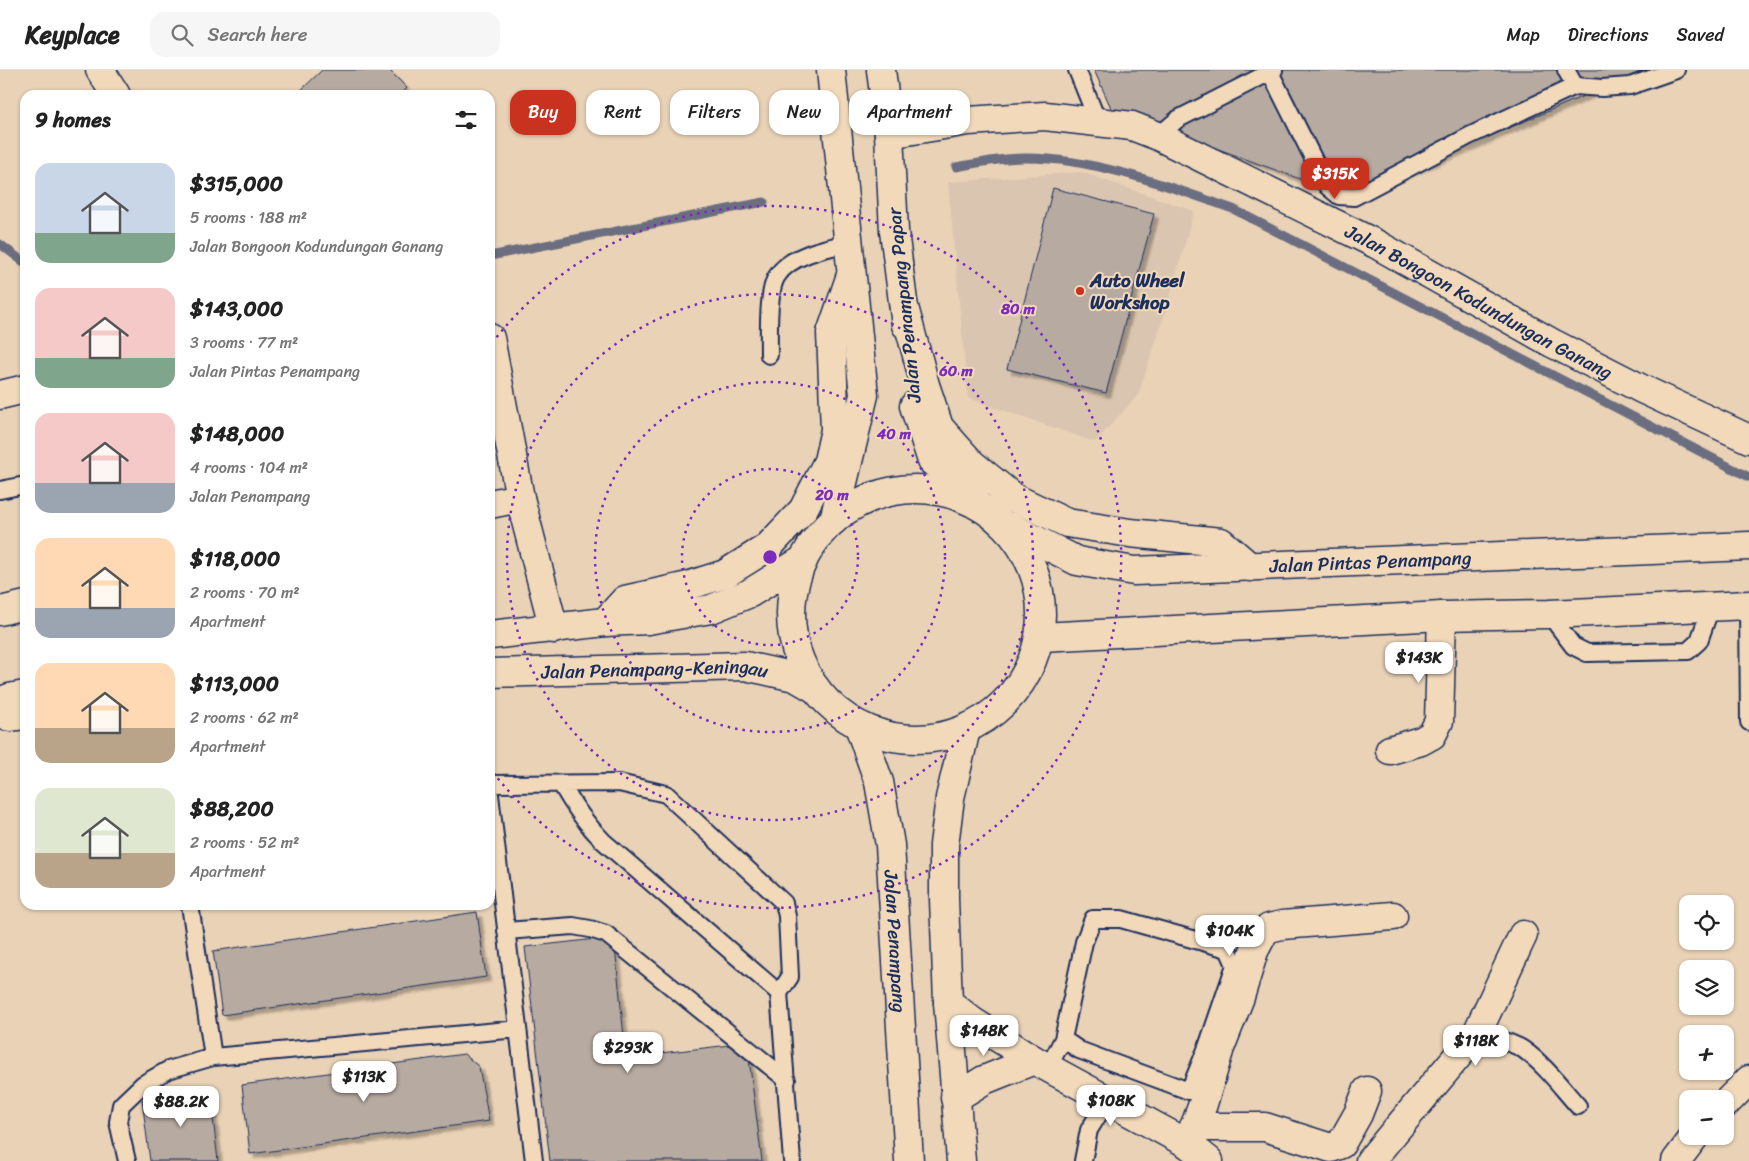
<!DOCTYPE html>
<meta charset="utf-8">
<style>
body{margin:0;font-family:Sriracha,sans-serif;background:#f6f6f6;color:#222;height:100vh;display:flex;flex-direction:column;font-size:19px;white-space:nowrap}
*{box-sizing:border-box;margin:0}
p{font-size:16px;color:#767676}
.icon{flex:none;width:28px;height:28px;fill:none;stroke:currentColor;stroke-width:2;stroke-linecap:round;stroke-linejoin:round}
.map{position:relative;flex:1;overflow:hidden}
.sheet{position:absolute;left:20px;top:20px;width:475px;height:820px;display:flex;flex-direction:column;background:#fff;border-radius:15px;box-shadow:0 1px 4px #0004}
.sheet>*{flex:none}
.guide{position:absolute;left:510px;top:20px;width:475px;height:45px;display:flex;gap:10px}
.tools{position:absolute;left:1679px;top:825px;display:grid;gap:10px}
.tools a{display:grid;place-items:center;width:55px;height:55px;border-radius:10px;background:#fff;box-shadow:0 1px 4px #0004;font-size:25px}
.price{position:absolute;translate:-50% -42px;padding:0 11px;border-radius:10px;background:#fff;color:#222;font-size:16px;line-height:32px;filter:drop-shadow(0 1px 2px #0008)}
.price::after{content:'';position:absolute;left:50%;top:30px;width:15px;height:11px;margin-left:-8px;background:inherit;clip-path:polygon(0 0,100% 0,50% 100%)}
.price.current{background:#c8321e;color:#fff}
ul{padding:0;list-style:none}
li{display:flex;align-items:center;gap:15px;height:125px;padding:0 15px}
li span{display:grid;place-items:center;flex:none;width:140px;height:100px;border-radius:15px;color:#555}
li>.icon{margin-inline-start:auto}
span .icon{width:60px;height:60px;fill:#fffc;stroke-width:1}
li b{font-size:21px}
h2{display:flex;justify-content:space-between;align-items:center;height:60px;padding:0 15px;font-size:21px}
.chip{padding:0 18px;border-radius:15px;background:#fff;box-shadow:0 1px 4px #0004;font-size:18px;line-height:45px}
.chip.current{background:#c8321e;color:#fff}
header{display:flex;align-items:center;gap:30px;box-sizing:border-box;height:70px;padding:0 25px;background:#fff;border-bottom:1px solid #e0e0e0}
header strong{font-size:24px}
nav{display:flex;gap:28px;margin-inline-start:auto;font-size:18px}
.search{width:350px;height:45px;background:#f6f6f6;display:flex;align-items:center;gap:12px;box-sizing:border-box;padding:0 18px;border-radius:15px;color:#767676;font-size:19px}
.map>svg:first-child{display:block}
.built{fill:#dac6b0}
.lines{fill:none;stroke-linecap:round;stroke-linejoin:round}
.stream{stroke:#6b6e80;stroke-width:9}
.building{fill:#b6aaa1;stroke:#1b2f5e;filter:url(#shadow)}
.service-casing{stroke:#1b2f5e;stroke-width:20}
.minor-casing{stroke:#1b2f5e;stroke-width:31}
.primary-casing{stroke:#1b2f5e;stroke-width:31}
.service{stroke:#f2d9ba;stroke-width:16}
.minor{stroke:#f2d9ba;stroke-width:28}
.primary{stroke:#f2d9ba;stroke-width:28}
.ring{fill:none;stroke:#7b2cbf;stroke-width:2.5;stroke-dasharray:2.5 5}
.poi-dot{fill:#c8321e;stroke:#f2d9ba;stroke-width:2}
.labels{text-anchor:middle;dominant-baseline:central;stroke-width:4;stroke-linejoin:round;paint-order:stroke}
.poi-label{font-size:19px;font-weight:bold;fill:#1b2f5e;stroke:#f2d9ba;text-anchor:start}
.street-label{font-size:19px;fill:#1b2f5e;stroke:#f2d9ba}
.centre{fill:#7b2cbf;stroke:#f2d9ba;stroke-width:2.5}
.ring-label{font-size:15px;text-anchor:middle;font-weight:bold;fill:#7b2cbf;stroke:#f2d9ba;stroke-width:4;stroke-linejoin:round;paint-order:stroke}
</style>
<header>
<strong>Keyplace</strong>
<div class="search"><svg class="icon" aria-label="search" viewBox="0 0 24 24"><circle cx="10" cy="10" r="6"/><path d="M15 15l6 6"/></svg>Search here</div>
<nav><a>Map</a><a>Directions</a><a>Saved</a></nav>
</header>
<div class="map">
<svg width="1749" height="1091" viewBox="0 0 1749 1091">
<defs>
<filter id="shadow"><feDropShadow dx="4.5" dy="4.5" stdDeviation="1" flood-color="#0004"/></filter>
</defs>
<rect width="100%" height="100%" fill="#e9d2b6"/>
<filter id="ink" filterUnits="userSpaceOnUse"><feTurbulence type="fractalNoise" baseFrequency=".02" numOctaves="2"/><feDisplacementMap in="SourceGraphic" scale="10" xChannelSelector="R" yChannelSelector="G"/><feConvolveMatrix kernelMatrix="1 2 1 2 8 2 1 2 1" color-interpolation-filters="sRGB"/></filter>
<g filter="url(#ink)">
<path class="built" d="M1081,102L1194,141L1167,237L1138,325L1095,372L968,328L948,112Z"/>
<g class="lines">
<path class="stream" d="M956,97C978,93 1001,88 1024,88C1091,87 1171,117 1233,139L1749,407
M0,174L25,193
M490,186L764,132"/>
</g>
<path class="building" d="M322,0H389L407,18L400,25H296Z
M1094,0H1644L1349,127L1112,40Z
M1053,118L1154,144L1106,323L1007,299Z
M477,842L486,907L222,945L213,881Z
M614,867L626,987L747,973L762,1091H550L525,877Z
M464,984L479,997L489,1051L250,1084L242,1015Z
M210,1022L218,1091H150L142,1030Z"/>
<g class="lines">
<defs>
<path id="service" d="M1077,0L1098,52
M1566,0L1575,16
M1270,2L1327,116L1339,126L1354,127L1469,66L1575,16
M1575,16L1602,18L1630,16L1676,0
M1158,66L1178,49L1274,0
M769,285C769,266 767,221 777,206C790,185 826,178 849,173
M0,420L25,415
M1748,535L1749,652
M1549,544L1573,576L1587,583L1688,581L1699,571L1711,537
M490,714L619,713L666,724L784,833L787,846L790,907L779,923L792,1091
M561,714C573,735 586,754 603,771L779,923
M490,725L534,1091
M190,835L213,987
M1093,849H1121L1228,879L1235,895L1207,977L1189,1021L1079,980L1063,969L1084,872Z
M506,861L573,856L590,859L606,864L787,1010
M1477,963C1492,968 1511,971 1524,980C1545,995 1561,1017 1578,1036
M1048,998L1063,969
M127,1091L118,1052L121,1035L143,1014L168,1000L213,987L518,959
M1083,1091L1089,1060L1107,1031"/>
<g id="minor">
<path d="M100,0L116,25"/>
<path id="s1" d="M889,64L968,51L1045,46L1132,56L1158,66L1376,174L1552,273L1642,319L1749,369"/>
<path d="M490,268L520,428L554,559"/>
<path d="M0,325L25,319"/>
<path d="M490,434L520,428"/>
<path d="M0,541L25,535"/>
<path d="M1390,680L1421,671L1432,665L1439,651L1442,546"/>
<path d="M948,932L973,952L1034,990L1188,1074L1209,1091"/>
<path d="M955,1028L984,1010L1034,990"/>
<path d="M1725,1034L1749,1010"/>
<path d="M1194,1057H1265L1331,1078L1341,1074L1358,1044L1367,1021"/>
<path d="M1188,1074L1203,1034L1220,978L1240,927L1254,881L1264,862L1269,858L1282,855L1393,846"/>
<path d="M1370,1091L1477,963L1523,865"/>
<path d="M1676,1091L1695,1066"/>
</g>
<g id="primary">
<path d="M831,0L864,325L834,450"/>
<path d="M881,0L889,64L894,161L906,255"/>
<path d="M904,237L925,315L939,357L972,394L1014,428L1067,453L1130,463L1221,472L1250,497"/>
<path d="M914,336L932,391L974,428"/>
<circle cx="916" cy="544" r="125"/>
<path id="s2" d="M1009,456L1077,491L1134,501L1749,476"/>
<path d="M605,552L625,530L684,517L725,504L768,477L803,440L828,391L835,360L831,263L851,205"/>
<path d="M490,565L605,552L648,550L711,539L750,523L803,490"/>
<path d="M1041,567L1442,546L1549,544L1749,535"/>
<path id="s3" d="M490,603L745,596L795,607L816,619"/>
<path d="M0,632L9,628L25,625"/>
<path d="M0,645L11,647L25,645"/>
<path id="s4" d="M859,656L879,712L890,775L909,1091"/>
<path d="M961,1091L948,932L944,829V775L950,728L966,659"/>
</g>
</defs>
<use href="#service" class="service-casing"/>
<use href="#minor" class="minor-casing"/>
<use href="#primary" class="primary-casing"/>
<use href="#service" class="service"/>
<use href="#minor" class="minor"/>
<use href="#primary" class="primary"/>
</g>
</g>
<g class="ring">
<circle cx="770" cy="487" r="88"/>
<circle cx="770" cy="487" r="175"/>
<circle cx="770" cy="487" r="263"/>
<path d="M492 273A351 351 0 1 1 492 701"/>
</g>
<circle class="poi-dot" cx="1080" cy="221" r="5"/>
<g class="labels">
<g class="poi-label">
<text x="1090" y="210">Auto Wheel<tspan x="1090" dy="22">Workshop</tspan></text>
</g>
<g class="street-label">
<text stroke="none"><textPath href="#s1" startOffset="634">Jalan Bongoon Kodundungan Ganang</textPath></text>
<text transform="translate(904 235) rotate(-96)">Jalan Penampang Papar</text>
<text stroke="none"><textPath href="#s2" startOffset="371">Jalan Pintas Penampang</textPath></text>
<text stroke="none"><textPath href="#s3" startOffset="165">Jalan Penampang-Keningau</textPath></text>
<text stroke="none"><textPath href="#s4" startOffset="220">Jalan Penampang</textPath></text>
</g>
</g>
<circle cx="770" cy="487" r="8" class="centre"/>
<g class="ring-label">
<text x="1018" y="244">80 m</text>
<text x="956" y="306">60 m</text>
<text x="894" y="369">40 m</text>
<text x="832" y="430">20 m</text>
</g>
</svg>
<div class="tools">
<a><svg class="icon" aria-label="locate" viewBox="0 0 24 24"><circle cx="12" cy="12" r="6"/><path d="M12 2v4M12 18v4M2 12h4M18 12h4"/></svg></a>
<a><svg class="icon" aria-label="layers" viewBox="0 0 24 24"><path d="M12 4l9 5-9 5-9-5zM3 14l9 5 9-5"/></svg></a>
<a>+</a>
<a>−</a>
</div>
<b class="price current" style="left:1335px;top:130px">$315K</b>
<b class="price" style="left:1419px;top:614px">$143K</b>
<b class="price" style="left:1230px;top:887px">$104K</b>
<b class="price" style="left:984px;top:987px">$148K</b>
<b class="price" style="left:1476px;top:997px">$118K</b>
<b class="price" style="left:628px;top:1004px">$293K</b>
<b class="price" style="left:364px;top:1033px">$113K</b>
<b class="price" style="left:1111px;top:1057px">$108K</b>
<b class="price" style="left:181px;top:1058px">$88.2K</b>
<div class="guide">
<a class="chip current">Buy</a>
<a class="chip">Rent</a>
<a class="chip">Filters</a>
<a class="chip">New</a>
<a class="chip">Apartment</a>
</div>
<section class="sheet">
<h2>9 homes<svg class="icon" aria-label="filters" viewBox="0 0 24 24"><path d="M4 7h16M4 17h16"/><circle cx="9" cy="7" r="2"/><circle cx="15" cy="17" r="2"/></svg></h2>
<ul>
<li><span style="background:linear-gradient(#c9d6e8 70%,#7fa58c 0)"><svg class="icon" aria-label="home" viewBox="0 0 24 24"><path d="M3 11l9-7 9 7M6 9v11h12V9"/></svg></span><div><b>$315,000</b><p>5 rooms · 188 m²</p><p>Jalan Bongoon Kodundungan Ganang</p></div></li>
<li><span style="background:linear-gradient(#f6c9c9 70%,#7fa58c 0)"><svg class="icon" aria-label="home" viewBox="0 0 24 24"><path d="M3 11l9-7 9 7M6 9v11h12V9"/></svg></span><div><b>$143,000</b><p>3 rooms · 77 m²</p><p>Jalan Pintas Penampang</p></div></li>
<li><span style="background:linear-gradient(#f6c9c9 70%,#9aa5b1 0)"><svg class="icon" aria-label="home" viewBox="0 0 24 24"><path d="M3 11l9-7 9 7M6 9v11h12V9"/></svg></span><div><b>$148,000</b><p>4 rooms · 104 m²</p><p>Jalan Penampang</p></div></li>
<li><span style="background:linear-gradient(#ffd9b3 70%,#9aa5b1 0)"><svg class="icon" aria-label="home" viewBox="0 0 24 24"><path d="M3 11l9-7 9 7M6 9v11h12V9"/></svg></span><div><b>$118,000</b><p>2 rooms · 70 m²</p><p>Apartment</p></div></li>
<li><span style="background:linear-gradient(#ffd9b3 65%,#b9a48a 0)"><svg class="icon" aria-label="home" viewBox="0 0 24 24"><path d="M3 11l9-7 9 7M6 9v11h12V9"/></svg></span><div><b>$113,000</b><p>2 rooms · 62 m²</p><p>Apartment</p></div></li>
<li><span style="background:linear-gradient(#dfe7d0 65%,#b9a48a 0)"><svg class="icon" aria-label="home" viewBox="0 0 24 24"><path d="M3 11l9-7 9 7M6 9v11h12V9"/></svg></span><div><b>$88,200</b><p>2 rooms · 52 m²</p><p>Apartment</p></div></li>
</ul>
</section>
</div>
